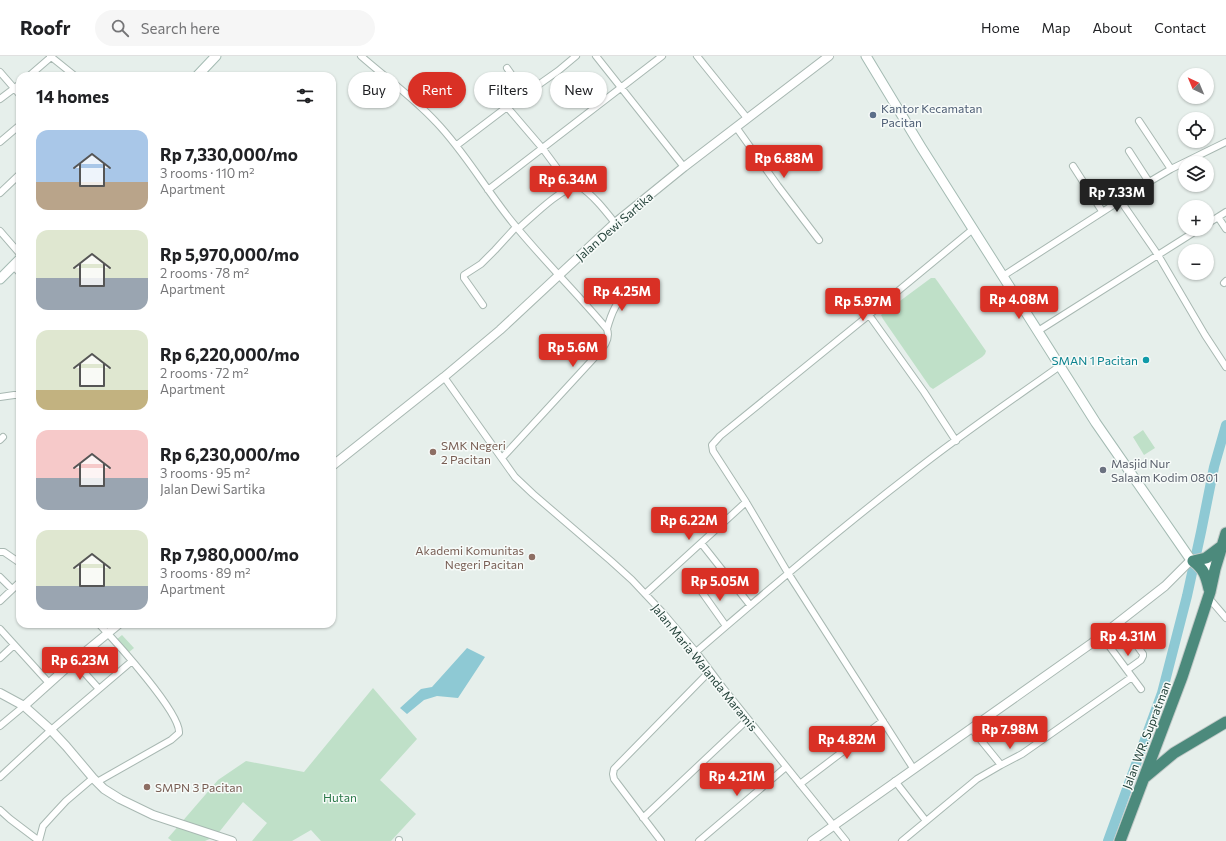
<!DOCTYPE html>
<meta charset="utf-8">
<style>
body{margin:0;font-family:Commissioner,sans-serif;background:#f6f6f6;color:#202124;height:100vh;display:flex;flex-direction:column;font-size:15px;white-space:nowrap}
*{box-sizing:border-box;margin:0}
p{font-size:13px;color:#757577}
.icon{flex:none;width:22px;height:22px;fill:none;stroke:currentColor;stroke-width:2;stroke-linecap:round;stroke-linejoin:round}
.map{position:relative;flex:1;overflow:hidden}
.side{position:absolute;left:16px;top:16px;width:320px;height:556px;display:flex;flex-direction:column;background:#fff;border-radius:12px;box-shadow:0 1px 3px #0004}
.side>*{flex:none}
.guide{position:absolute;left:348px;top:16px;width:380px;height:36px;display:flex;gap:8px}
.needle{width:26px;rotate:316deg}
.tools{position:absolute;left:1178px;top:12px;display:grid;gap:8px}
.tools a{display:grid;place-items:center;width:36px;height:36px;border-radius:50%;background:#fff;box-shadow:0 1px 3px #0004;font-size:20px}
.price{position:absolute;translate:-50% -34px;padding:0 9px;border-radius:4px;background:#d93025;color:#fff;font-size:13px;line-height:26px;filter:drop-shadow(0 1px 2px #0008)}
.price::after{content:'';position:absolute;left:50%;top:24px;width:12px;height:9px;margin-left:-6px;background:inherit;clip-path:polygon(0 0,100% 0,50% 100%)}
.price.active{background:#222;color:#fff}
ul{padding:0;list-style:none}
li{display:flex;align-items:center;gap:12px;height:100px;padding:0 20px}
li span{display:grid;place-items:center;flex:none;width:112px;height:80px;border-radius:12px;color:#555}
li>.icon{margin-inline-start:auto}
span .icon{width:48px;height:48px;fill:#fffc;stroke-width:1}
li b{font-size:17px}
h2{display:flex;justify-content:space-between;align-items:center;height:48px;padding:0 20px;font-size:17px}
.tag{padding:0 14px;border-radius:18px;background:#fff;box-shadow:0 1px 3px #0004;font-size:14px;line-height:36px}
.tag.active{background:#d93025;color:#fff}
header{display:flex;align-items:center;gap:24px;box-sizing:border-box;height:56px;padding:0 20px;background:#fff;border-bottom:1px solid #e0e0e0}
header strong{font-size:19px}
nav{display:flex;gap:22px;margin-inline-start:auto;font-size:14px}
.search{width:280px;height:36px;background:#f6f6f6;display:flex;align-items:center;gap:10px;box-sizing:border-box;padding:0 14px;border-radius:22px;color:#757577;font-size:15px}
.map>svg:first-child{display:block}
.green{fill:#bfe0c8}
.water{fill:#8ec9d4}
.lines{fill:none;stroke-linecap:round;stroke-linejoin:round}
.river{stroke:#8ec9d4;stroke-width:10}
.minor-casing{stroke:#a8b8b2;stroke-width:8}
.tertiary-casing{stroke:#a8b8b2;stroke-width:10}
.secondary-casing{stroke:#a4bbb3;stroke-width:11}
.trunk-casing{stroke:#c2cac8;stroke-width:13}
.minor{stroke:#fff;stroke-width:6}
.tertiary{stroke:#fff;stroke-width:8}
.secondary{stroke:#fff;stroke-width:9}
.trunk{stroke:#4c8a7c;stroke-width:11}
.service-dot{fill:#5c6f8a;stroke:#f7fbf9;stroke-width:1.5}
.culture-dot{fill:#0f9aa8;stroke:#f7fbf9;stroke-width:1.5}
.education-dot{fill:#8d6e63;stroke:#f7fbf9;stroke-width:1.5}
.worship-dot{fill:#6b7280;stroke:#f7fbf9;stroke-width:1.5}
.labels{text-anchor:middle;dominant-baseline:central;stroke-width:3;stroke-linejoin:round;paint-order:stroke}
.service-label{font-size:12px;fill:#4e5e75;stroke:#f7fbf9;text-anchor:start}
.street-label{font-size:12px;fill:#24423a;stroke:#f7fbf9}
.culture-label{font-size:12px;fill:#0d838f;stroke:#f7fbf9;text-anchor:end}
.education-label{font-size:12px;fill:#785e54;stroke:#f7fbf9;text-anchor:start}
.worship-label{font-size:12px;fill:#5b616d;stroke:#f7fbf9;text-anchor:start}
.park-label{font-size:12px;fill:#2d7a4b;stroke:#f7fbf9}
</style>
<header>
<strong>Roofr</strong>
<div class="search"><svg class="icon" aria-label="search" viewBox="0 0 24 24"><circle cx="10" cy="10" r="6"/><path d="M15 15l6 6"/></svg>Search here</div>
<nav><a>Home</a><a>Map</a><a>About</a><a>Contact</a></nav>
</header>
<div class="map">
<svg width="1226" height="785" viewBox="0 0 1226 785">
<rect width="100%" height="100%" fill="#e6efeb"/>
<path class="green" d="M931,222H935L938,226L986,295L985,298L982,301L933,333L930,331L883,263L881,259Z
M1143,374L1155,392L1144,399L1133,381Z
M122,579L134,592L128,597L116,584Z
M373,632L417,683L380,724L416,758L391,785H321L311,774L292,785H252L267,767L243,746L216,780L205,785H172L168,782L218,724L246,705L304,716Z"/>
<path class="water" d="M467,592L485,601L458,642L437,640L424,644L407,658L400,652L421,633L432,631Z"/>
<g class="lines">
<path class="river" d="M1108,785L1162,637L1187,540L1201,476L1214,411L1226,369"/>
<defs>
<path id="minor" d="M50,0L75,20
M361,0C386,22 413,41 436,66C465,96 486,134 513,167C543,204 577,237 607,273C611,285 601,294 594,302L502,402
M596,0L684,111
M697,0L747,62
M507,12L525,38
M0,16L20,39
M29,20L51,1
M0,43L20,28
M507,51L543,93L571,131
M1139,65L1171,113
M736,71L778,130L819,184
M0,86L20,69
M457,89L507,51L558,15L576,0
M1129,95L1149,126
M1073,110L1102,155
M488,134L662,0
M0,137L20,118
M1120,144L1158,199L1205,279L1226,311
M1218,161L1226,173
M1207,168L1226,156
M518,173C533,160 560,133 578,129C593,139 604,153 615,167
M0,175L20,198
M13,210L20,217
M1003,220L1149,126L1171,113L1226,86
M1224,227L1226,225
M483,249L464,222V219L481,208L495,194L516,171
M869,259L720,380L712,389L713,395L746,446L788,517L913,712
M607,273C612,255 616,247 629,233
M1038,275L1199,173
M444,321L515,421L533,438L611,505L632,524L663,557L696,596L723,632L846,785
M0,341L14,339H20
M0,384L3,381
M956,385L924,336L869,259L973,173
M701,487L750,549
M0,496H4L20,507
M0,521L12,533
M699,532L726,570
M645,538L746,446
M1208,541L1226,562
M0,545L20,526
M1120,566L1143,598V600L1141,604L1127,614
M0,573L49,627
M1101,579L1141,633
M696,596C767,535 837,475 911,418C959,380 1010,345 1060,310
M0,602L14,589
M74,605L99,633
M0,670L24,650
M971,672L1001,709
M0,721L51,674L132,605
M895,725L926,765
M97,726L171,684L179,677C181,657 115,585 99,568
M800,728L883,665
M0,754L10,763L39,785
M643,762L748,663
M39,785L43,770L53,759L66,745L93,722
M399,785V784
M661,785L614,723L613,718L614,713L710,615
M699,785L786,711
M902,785L977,723L1001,709L1022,698L1132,621"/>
<path id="tertiary" d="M332,410L444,321L500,274L615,167L684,111L829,0
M0,637L24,650L51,674L66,690L93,722L104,733L120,743L153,759L232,785
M24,650L74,605L119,568
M812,785L1092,587L1165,530L1191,504"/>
<path id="secondary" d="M866,0L921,91L1096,367L1191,504L1215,513
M197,20L216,0
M0,223L20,203"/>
<path id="trunk" d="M1193,505C1204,513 1206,520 1209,533
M1193,505L1206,502L1222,490
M1144,722L1174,697L1226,666
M1120,785L1182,621L1210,536L1215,513L1226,477"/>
</defs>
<use href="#minor" class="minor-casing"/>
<use href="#tertiary" class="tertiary-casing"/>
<use href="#secondary" class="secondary-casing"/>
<use href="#trunk" class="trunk-casing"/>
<use href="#minor" class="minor"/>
<use href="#tertiary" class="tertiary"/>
<use href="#secondary" class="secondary"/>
<use href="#trunk" class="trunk"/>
</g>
<circle class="service-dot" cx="873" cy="59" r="4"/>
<circle class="culture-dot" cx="1146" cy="304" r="4"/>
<g class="education-dot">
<circle cx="433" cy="396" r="4"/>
<circle cx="532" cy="501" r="4"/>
<circle cx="147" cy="731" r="4"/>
</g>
<circle class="worship-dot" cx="1103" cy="414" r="4"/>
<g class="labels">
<g class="service-label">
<text x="881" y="52">Kantor Kecamatan<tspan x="881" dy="14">Pacitan</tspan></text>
</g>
<g class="street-label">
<text transform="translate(614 170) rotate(-41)">Jalan Dewi Sartika</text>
<text transform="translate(705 611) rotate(51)">Jalan Maria Walanda Maramis</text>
<text transform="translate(1146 679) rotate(-69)">Jalan WR. Supratman</text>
</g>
<g class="culture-label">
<text x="1138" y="304">SMAN 1 Pacitan</text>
</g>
<g class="education-label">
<text x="441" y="389">SMK Negeri<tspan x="441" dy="14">2 Pacitan</tspan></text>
<text x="524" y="494" text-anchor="end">Akademi Komunitas<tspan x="524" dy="14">Negeri Pacitan</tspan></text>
<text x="155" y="731">SMPN 3 Pacitan</text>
</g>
<g class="worship-label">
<text x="1111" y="407">Masjid Nur<tspan x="1111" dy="14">Salaam Kodim 0801</tspan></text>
</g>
<g class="park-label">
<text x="340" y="741">Hutan</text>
</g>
</g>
</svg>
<div class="tools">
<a><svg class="needle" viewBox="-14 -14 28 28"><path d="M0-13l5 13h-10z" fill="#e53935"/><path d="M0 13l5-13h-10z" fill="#757577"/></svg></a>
<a><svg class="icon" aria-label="locate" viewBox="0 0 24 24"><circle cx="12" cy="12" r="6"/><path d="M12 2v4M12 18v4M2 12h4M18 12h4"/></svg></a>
<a><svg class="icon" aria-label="layers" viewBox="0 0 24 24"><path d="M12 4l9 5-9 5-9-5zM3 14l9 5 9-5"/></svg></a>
<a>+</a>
<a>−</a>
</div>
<b class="price" style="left:784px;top:123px">Rp 6.88M</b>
<b class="price" style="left:568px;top:144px">Rp 6.34M</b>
<b class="price active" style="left:1117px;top:157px">Rp 7.33M</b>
<b class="price" style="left:622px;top:256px">Rp 4.25M</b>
<b class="price" style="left:1019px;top:264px">Rp 4.08M</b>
<b class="price" style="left:863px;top:266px">Rp 5.97M</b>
<b class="price" style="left:573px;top:312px">Rp 5.6M</b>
<b class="price" style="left:689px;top:485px">Rp 6.22M</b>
<b class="price" style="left:720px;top:546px">Rp 5.05M</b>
<b class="price" style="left:1128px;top:601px">Rp 4.31M</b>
<b class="price" style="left:80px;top:625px">Rp 6.23M</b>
<b class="price" style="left:1010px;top:694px">Rp 7.98M</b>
<b class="price" style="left:847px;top:704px">Rp 4.82M</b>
<b class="price" style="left:737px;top:741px">Rp 4.21M</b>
<div class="guide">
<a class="tag">Buy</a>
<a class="tag active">Rent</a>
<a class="tag">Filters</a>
<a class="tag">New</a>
</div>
<section class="side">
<h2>14 homes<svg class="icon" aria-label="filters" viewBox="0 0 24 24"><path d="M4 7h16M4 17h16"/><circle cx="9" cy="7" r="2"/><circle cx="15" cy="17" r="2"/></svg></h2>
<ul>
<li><span style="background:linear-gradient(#a9c7e8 65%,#b9a48a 0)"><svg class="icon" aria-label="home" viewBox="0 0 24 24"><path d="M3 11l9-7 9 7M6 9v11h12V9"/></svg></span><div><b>Rp 7,330,000/mo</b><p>3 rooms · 110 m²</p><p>Apartment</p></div></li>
<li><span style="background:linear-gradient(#dfe7d0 60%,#9aa5b1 0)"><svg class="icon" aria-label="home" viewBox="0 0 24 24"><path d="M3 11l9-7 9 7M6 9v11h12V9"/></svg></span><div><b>Rp 5,970,000/mo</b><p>2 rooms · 78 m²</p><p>Apartment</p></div></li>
<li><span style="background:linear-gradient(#dfe7d0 75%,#c2b280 0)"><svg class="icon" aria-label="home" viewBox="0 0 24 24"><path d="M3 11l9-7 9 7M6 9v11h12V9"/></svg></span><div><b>Rp 6,220,000/mo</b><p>2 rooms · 72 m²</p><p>Apartment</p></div></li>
<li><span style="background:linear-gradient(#f6c9c9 60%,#9aa5b1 0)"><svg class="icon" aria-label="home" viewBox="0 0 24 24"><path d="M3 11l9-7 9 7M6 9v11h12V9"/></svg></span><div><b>Rp 6,230,000/mo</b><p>3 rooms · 95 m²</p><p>Jalan Dewi Sartika</p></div></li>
<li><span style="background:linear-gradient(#dfe7d0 70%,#9aa5b1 0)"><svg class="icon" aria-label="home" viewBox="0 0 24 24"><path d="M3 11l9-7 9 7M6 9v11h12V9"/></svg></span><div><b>Rp 7,980,000/mo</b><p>3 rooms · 89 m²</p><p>Apartment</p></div></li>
</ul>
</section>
</div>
